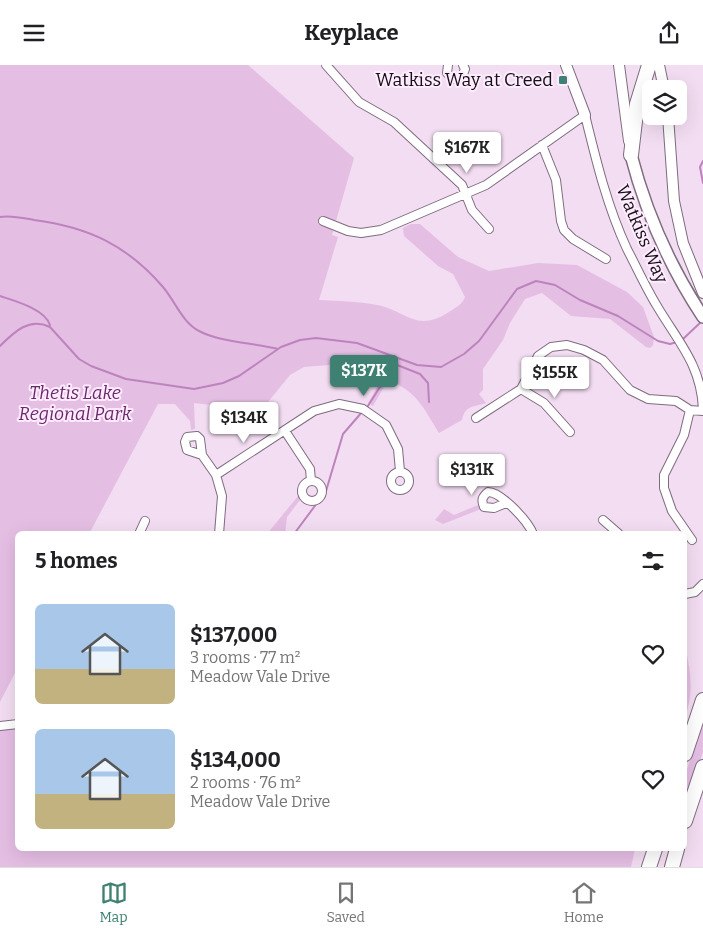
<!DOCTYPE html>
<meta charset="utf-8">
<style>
body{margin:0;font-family:Bitter,serif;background:#f2f2f2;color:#202124;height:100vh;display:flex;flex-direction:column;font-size:19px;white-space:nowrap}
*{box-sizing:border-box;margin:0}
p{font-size:16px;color:#757577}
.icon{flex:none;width:28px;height:28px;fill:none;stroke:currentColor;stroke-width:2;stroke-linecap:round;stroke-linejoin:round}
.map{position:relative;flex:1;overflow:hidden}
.side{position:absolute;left:15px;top:466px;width:672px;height:320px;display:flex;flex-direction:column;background:#fff;border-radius:8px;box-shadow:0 5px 20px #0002}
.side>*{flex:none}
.controls{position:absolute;left:642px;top:15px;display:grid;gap:10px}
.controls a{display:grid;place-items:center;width:45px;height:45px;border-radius:8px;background:#fff;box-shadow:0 5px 20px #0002;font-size:25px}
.price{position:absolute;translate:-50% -42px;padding:0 11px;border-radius:5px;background:#fff;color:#222;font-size:16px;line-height:32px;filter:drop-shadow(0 1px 2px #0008)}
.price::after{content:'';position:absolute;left:50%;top:30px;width:15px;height:11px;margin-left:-8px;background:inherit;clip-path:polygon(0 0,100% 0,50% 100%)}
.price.active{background:#3e8071;color:#fff}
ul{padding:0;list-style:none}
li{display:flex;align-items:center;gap:15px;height:125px;padding:0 20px}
li span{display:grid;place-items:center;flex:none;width:140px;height:100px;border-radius:8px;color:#555}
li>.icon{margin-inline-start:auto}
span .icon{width:60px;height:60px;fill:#fffc;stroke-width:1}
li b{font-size:21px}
h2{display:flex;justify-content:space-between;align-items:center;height:60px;padding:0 20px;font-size:21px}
header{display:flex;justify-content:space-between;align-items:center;height:65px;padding:0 20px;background:#fff;font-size:22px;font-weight:700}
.tab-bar{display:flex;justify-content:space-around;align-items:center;height:70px;border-top:1px solid #e0e0e0;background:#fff;font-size:14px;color:#757577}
.tab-bar a{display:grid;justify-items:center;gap:2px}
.tab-bar .active{color:#3e8071}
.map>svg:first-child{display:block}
.green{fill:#e5bee4}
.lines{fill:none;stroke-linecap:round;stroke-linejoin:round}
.stream{stroke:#bd83bd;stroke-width:2}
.street-casing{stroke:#7f6c7e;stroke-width:10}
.secondary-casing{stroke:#7f6c7e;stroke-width:12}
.primary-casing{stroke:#7f6c7e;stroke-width:14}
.highway-casing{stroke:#7f6c7e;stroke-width:16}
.street{stroke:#fff;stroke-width:8}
.secondary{stroke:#fff;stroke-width:10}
.primary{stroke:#fff;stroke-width:11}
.highway{stroke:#fff;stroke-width:14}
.poi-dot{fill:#3e8071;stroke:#fdecfd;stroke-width:2}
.labels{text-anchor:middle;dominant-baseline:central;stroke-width:4;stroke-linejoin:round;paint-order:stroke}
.poi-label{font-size:18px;fill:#170f16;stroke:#fdecfd;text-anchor:end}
.street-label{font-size:18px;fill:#170f16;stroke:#fdecfd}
.park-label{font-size:18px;font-style:italic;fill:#6c266d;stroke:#fdecfd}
</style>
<header><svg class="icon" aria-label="menu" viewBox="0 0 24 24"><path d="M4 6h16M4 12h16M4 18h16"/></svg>Keyplace<svg class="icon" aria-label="share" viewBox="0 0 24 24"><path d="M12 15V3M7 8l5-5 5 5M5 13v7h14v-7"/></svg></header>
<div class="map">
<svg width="703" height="802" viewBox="0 0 703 802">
<rect width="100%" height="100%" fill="#f3ddf2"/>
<path class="green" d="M0,0H248L354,93L332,170L338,172L319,235C338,236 358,236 377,240C407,246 416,268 449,247C455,243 462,240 465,232L453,209L438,201L404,171L403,163L411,159H420L458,192L489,206L538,198L577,200L627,227L643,242L654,272L653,280L650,283L646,282L610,254L571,251L542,228L525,234L510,258L503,275L483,304V325L479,329L486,338C474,342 465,340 462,355L439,368C424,344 417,326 388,315L373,341L368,338L385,308L354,298L304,302L290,310L268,337L256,343L245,344L194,338L195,364L191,365L190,356L175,339H158L89,469H18L17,604L0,637Z
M298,431L300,435L287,452L285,469H267Z
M478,440L481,444L443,459L435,455L444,444L454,450Z
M685,582C691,606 694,629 685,652Z
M703,657V687L685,740V710Z
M17,661L18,784H635L631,802H0V662Z"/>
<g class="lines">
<path class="stream" d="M703,96L700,102L703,118
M0,152C11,150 23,153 34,155C88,162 127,180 163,222C175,236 182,257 199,266C219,277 255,278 278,284
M0,231C15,236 45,244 50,260
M682,275L702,256
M0,281C14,267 29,252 50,262L79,294L91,301L126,314L194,324L223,318L239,311L281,282L300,275L316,273L357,278L417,300L441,302L464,289L479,276L517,224L536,216L555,220L580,235L618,251L658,276L670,279L677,277
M387,296L420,309L428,318L429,337
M366,344L385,314L388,290
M294,469L326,426L343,369L362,347"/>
<defs>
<path id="street" d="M326,0L359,37L394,57L462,120L472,145L489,164
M448,0L447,8L454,14L462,12L465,4L463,0
M542,80L556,115L561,156L564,165L573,174L606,194
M323,156L348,166L361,168L381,165L486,120L585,50C596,95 607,141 627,184C637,203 646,223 657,241C679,278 701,300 703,344
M521,324L544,338L570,367
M690,345L684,370L664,410V423L672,446L692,475
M476,353L521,324L538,291L551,282L567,280L584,285L603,295L630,325L648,334L676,336L690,345L703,346
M285,366L310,404L311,416
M202,390L187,385L185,377L187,372L197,371L200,374L202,390L216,410L222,431L219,469
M391 416a9 9 0 1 1 18 0a9 9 0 1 1-18 0Z
M216,410L314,346L339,339L363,344L386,360L398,384L400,406
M302 426a10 10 0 1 1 20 0a10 10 0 1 1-20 0Z
M506,438L494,443L484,442C481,435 482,432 488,427C501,427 528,456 533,469
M603,455L619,469
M139,469L145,456
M685,529L695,527L703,519
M0,661L18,659"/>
<path id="secondary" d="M566,0L585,50
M619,0L629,76
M659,0L664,24
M668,51L674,136L683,178L703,228"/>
<path id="primary" d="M631,90C646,148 670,202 703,252"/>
<path id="highway" d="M631,90L637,39L649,0
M685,689L703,635
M685,756L703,702
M649,802L655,784
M672,802L677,784"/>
</defs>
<use href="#street" class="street-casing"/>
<use href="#secondary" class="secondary-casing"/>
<use href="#primary" class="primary-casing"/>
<use href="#highway" class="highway-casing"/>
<use href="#street" class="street"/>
<use href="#secondary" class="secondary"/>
<use href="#primary" class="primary"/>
<use href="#highway" class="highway"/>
</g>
<rect class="poi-dot" x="558" y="10" width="10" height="10" rx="2.5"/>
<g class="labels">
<g class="poi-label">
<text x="553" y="15">Watkiss Way at Creed</text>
</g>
<g class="street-label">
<text transform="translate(642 169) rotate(67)">Watkiss Way</text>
</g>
<g class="park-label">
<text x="75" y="328">Thetis Lake<tspan x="75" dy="21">Regional Park</tspan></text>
</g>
</g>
</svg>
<div class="controls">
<a><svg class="icon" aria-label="layers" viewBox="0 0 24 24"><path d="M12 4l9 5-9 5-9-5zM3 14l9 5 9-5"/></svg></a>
</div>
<b class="price" style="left:467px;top:109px">$167K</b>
<b class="price active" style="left:364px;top:332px">$137K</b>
<b class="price" style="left:555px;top:334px">$155K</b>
<b class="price" style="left:244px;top:379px">$134K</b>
<b class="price" style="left:472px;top:431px">$131K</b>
<section class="side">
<h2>5 homes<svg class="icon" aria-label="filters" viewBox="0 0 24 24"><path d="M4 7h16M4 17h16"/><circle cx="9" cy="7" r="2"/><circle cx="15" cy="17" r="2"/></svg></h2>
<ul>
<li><span style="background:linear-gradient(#a9c7e8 65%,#c2b280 0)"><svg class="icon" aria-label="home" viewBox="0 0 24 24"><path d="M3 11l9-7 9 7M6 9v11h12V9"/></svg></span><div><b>$137,000</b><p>3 rooms · 77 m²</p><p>Meadow Vale Drive</p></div><svg class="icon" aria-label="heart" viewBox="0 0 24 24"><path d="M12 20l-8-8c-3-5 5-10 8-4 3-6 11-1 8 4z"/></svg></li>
<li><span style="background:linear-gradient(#a9c7e8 65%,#c2b280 0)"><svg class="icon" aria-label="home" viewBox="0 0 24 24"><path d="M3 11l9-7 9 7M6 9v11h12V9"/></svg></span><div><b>$134,000</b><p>2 rooms · 76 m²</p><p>Meadow Vale Drive</p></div><svg class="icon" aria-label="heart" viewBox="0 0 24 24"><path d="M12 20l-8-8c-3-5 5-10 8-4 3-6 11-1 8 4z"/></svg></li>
</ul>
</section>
</div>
<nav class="tab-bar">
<a class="active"><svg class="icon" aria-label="map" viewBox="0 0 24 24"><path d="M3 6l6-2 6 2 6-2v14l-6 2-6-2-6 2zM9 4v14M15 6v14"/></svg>Map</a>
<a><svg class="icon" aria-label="saved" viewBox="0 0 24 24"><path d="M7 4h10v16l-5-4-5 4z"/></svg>Saved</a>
<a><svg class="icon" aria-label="home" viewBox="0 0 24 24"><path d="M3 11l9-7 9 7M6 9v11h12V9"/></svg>Home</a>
</nav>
